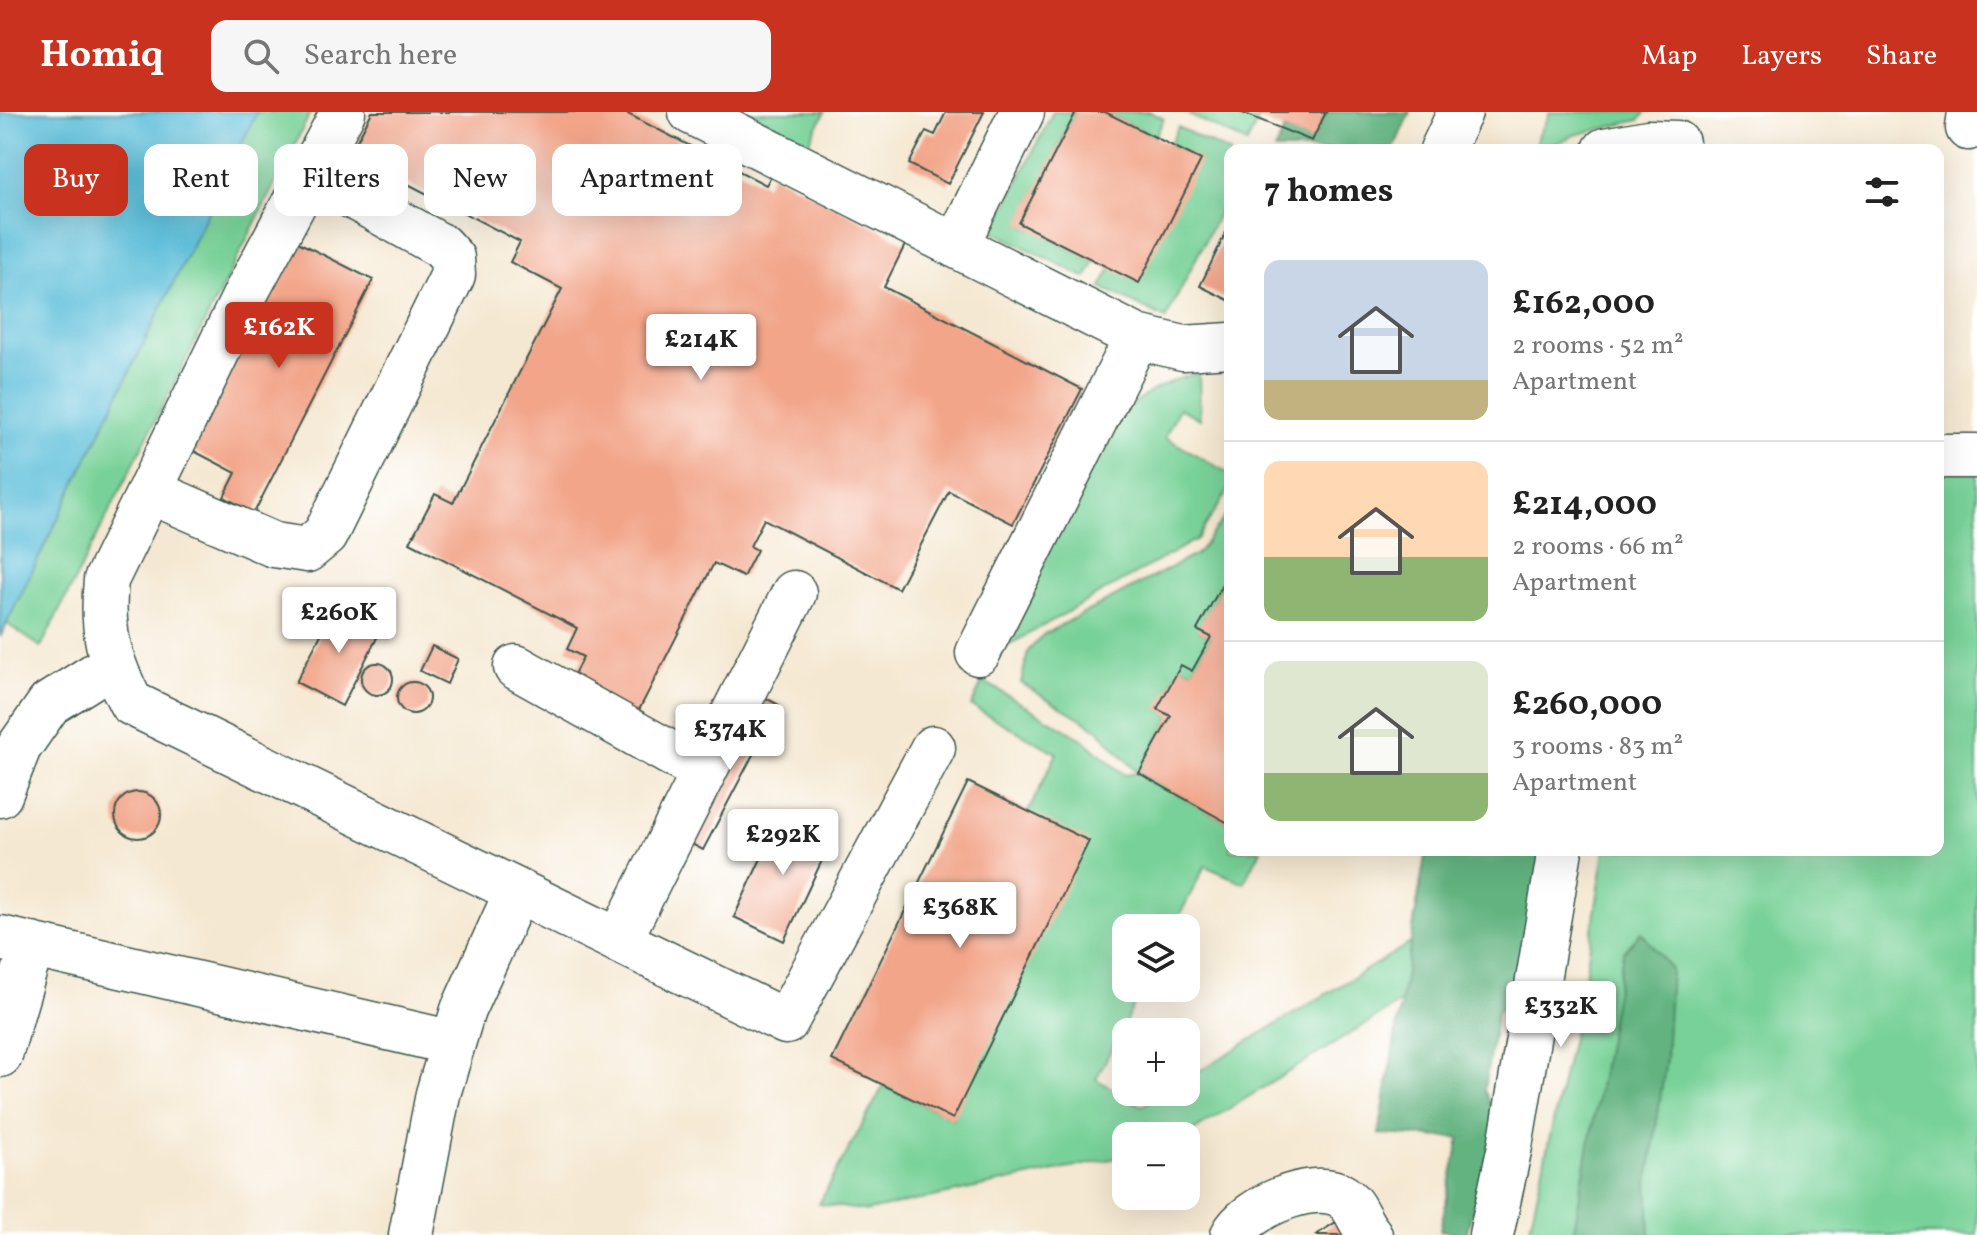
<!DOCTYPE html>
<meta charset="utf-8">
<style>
body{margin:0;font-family:Vollkorn,serif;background:#f6f6f6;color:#222;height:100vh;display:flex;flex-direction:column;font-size:30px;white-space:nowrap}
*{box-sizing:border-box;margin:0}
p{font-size:26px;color:#767676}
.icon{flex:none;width:44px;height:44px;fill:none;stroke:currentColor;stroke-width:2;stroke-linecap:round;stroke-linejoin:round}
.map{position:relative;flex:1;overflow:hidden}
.details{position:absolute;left:1224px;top:32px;width:720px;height:712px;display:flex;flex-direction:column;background:#fff;border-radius:16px;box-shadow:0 8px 32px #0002}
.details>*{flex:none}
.guide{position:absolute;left:24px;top:32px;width:760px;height:72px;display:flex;gap:16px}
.fabs{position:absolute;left:1112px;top:802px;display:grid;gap:16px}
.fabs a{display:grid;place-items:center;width:88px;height:88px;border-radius:16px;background:#fff;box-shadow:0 8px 32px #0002;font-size:40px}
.price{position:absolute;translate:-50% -68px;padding:0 18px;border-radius:8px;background:#fff;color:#222;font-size:26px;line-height:52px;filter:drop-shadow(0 2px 4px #0008)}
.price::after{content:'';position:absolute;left:50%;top:48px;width:24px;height:18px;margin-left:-12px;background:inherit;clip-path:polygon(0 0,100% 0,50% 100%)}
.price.on{background:#c8321e;color:#fff}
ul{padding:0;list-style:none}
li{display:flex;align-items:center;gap:24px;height:200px;padding:0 40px}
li+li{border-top:2px solid #e0e0e0}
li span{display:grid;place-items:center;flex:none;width:224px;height:160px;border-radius:16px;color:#555}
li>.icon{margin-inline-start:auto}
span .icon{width:96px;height:96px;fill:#fffc;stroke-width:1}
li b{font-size:34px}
h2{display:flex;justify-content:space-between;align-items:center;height:96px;padding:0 40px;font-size:34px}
.tag{padding:0 28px;border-radius:16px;background:#fff;box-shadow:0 8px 32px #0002;font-size:28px;line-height:72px}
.tag.on{background:#c8321e;color:#fff}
header{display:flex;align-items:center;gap:48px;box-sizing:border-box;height:112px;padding:0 40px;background:#c8321e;color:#fff}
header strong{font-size:38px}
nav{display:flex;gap:44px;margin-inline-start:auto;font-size:28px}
.search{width:560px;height:72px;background:#f6f6f6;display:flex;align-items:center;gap:20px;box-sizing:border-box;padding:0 28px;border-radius:16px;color:#767676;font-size:30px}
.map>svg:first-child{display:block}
.green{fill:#78d198;stroke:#4c8766;stroke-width:2}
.forest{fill:#62b380;stroke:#40785a;stroke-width:2}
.water{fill:#5bbed9;stroke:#3d7e86;stroke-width:2}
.building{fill:#f2a589}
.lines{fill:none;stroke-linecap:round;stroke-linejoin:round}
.minor-casing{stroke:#3f574c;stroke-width:47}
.minor{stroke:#fff;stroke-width:44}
</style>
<header>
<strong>Homiq</strong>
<div class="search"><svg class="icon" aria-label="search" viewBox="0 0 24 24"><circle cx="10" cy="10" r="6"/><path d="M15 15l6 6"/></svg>Search here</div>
<nav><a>Map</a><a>Layers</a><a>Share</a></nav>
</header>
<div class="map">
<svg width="1977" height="1123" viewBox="0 0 1977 1123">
<rect width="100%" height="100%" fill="#fff"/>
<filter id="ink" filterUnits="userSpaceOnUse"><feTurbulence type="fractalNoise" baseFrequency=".0125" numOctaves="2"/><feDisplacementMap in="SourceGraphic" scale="16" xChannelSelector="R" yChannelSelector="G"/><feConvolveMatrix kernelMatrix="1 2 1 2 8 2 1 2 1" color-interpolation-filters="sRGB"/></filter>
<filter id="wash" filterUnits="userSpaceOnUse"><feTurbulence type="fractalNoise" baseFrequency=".006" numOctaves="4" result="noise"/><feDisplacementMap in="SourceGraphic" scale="32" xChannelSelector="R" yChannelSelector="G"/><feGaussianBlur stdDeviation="1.8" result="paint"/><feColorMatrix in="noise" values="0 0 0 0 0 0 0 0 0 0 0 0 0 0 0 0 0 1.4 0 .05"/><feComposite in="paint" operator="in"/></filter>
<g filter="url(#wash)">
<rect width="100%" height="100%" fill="#f5e8d2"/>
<path class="green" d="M0,0H311L41,535L7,512L0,525Z
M736,0H825L805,38Z
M1053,0H1076L1020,111L1095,149L1086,166L993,119Z
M1105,0H1151L1164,7L1155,25Z
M1190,0H1240L1258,9L1247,31L1189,3Z
M1550,0H1646L1639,8L1574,23L1542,38H1532Z
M1178,15L1230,41V78L1166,207L1101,175L1111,156L1200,48L1170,32Z
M1199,261L1200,307L1179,296L1165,325L1230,362V376L1197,427L991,543L1118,307C1144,281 1163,269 1199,261Z
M1938,356H1977V1123H1528L1583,876L1605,738H1938Z
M1230,398V475L1223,471L1198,518L1211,525L1192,559L1181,553L1158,597L1171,604L1139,661L1230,712V738H1261L1244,771L1205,754L1173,816H1126V876H1143L1096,967L1142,994L1165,980H1186V967L1412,830L1403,889L1185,1024H1126V1044L868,1099L819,1092L884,973L953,1007L1028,700L1057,641L971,594L983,569L1084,628L1125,663L1138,661L1098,617L1021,571L1028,539L1044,522L1197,442Z"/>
<path class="forest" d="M1326,0H1410L1393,38H1275L1284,18L1312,28Z
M1426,738H1544L1521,881L1497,900L1484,978L1497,1007L1466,1123L1440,1118L1460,1026L1379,1022Z
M1641,820L1671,857L1666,947L1648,1070L1650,1123H1573L1623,841Z"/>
<path class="water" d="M0,0H257L0,525Z"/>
<g id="blocks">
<path class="building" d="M372,0H624L766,73L772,62L906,131L884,175L1082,277L1013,412L949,379L898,477L764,407L750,434L757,438L743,465L714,451L636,604L570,570L583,545L567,537L577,516L410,430L435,382L453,391L562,177L510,150L520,130L350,42Z
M946,0H984L948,72L909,52L926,19L935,23Z
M1076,0H1105L1201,48L1139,171L1019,111Z
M1240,0H1326L1312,29Z
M1230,112V189L1200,174Z
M294,128L373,168L254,401L224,385L236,361L188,336Z
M1223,471L1230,475V712L1139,661L1171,604L1157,597L1181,553L1192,559L1211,525L1197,518Z
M337,492L382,516L342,594L296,570Z
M432,534L458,547L447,572L420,559Z
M361 567a16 16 0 1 1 32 0a16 16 0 1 1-32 0Z
M397 586a16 16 0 1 1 32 0a16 16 0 1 1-32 0Z
M758,582L779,593L703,738L682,727Z
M968,670L1089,729L953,1007L832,948Z
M115 703a23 23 0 1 1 46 0a23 23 0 1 1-46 0Z
M782,701L833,725L784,829L734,805Z
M1336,1110L1344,1123H1316Z"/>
</g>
</g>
<g filter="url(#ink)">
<use href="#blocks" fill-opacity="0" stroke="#3f574c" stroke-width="2"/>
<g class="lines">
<defs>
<path id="minor" d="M343,0L247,179L106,468C101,518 108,546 131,591L786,910L933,636
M691,0L1137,225L1183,236L1230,233
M1968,16L1970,0
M1442,38L1460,0
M1605,38L1648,30L1677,31
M956,134L1022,0
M1938,344H1977
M149,379L274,433L307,438L325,423L453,163L452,146L441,134L310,61
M978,541L1137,225
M516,555L704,660
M0,683L19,635L49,592L111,553
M0,826L453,931
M619,829L794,481
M0,943L32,833
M411,1123L438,982L463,898L517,779
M1233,1123C1247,1096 1311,1068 1340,1083C1356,1091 1358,1110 1370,1123
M1491,1123L1510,1034L1560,738"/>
</defs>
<use href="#minor" class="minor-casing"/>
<use href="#minor" class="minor"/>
</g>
</g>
</svg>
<div class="fabs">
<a><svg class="icon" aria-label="layers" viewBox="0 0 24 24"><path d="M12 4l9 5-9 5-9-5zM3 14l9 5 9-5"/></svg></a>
<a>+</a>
<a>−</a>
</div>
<b class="price on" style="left:279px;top:258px">£162K</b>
<b class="price" style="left:701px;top:270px">£214K</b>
<b class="price" style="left:339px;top:543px">£260K</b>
<b class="price" style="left:730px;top:660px">£374K</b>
<b class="price" style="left:783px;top:765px">£292K</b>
<b class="price" style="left:960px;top:838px">£368K</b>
<b class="price" style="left:1561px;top:937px">£332K</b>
<div class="guide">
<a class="tag on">Buy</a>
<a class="tag">Rent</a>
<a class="tag">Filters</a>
<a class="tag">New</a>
<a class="tag">Apartment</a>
</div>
<section class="details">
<h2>7 homes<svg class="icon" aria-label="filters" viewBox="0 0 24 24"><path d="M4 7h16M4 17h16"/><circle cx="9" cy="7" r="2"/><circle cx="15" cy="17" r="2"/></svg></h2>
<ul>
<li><span style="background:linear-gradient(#c9d6e8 75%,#c2b280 0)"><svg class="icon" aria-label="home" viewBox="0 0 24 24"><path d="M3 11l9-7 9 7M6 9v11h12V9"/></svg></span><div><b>£162,000</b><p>2 rooms · 52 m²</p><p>Apartment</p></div></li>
<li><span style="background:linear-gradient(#ffd9b3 60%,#8fb573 0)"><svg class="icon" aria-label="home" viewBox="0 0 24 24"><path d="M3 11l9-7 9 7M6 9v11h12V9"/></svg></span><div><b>£214,000</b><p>2 rooms · 66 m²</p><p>Apartment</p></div></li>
<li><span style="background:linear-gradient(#dfe7d0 70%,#8fb573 0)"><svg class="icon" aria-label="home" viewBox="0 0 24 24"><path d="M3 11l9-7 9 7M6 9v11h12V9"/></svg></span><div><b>£260,000</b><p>3 rooms · 83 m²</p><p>Apartment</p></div></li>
</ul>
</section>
</div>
